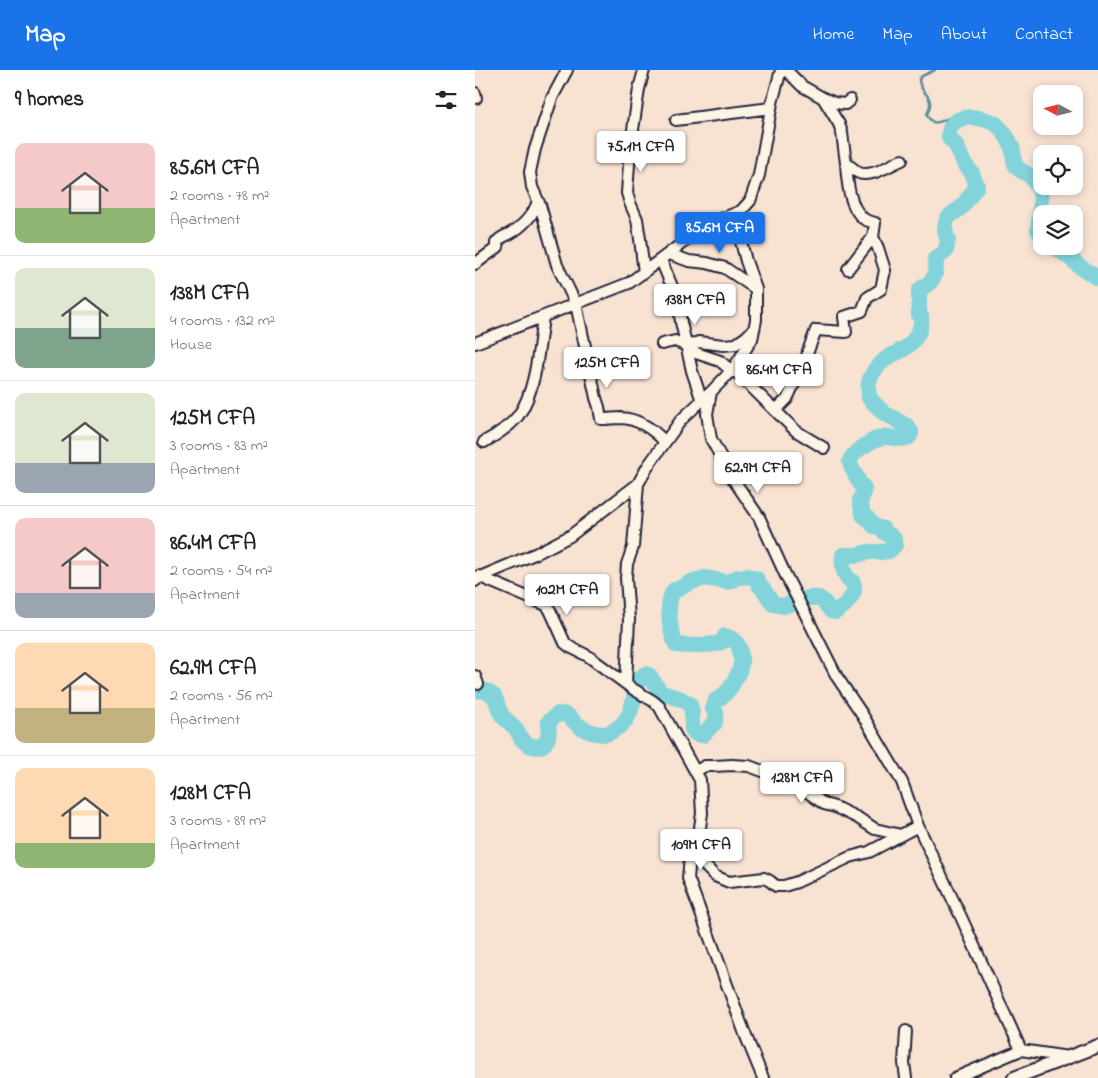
<!DOCTYPE html>
<meta charset="utf-8">
<style>
body{margin:0;font-family:"Indie Flower",sans-serif;background:#f2f2f2;color:#222;height:100vh;display:flex;flex-direction:column;font-size:19px;white-space:nowrap}
*{box-sizing:border-box;margin:0}
p{font-size:16px;color:#767676}
.icon{flex:none;width:28px;height:28px;fill:none;stroke:currentColor;stroke-width:2;stroke-linecap:round;stroke-linejoin:round}
.map{position:relative;flex:1;overflow:hidden}
.panel{display:flex;flex-direction:column;background:#fff;width:475px}
.panel>*{flex:none}
.needle{width:32px;rotate:277deg}
.tools{position:absolute;left:558px;top:15px;display:grid;gap:10px}
.tools a{display:grid;place-items:center;width:50px;height:50px;border-radius:10px;background:#fff;box-shadow:0 2px 8px #0003;font-size:25px}
.price{position:absolute;translate:-50% -42px;padding:0 11px;border-radius:5px;background:#fff;color:#222;font-size:16px;line-height:32px;filter:drop-shadow(0 1px 2px #0008)}
.price::after{content:'';position:absolute;left:50%;top:30px;width:15px;height:11px;margin-left:-8px;background:inherit;clip-path:polygon(0 0,100% 0,50% 100%)}
.price.current{background:#1a73e8;color:#fff}
ul{padding:0;list-style:none}
li{display:flex;align-items:center;gap:15px;height:125px;padding:0 15px}
li+li{border-top:1px solid #e0e0e0}
li span{display:grid;place-items:center;flex:none;width:140px;height:100px;border-radius:10px;color:#555}
li>.icon{margin-inline-start:auto}
span .icon{width:60px;height:60px;fill:#fffc;stroke-width:1}
li b{font-size:21px}
h2{display:flex;justify-content:space-between;align-items:center;height:60px;padding:0 15px;font-size:21px}
header{display:flex;align-items:center;gap:30px;box-sizing:border-box;height:70px;padding:0 25px;background:#1a73e8;color:#fff}
header strong{font-size:24px}
nav{display:flex;gap:28px;margin-inline-start:auto;font-size:18px}
main{display:flex;flex:1;min-height:0}
.map>svg:first-child{display:block}
.lines{fill:none;stroke-linecap:round;stroke-linejoin:round}
.stream{stroke:#5c8d9a;stroke-width:2.5}
.river{stroke:#82d4da;stroke-width:16}
.minor-casing{stroke:#22223b;stroke-width:14}
.major-casing{stroke:#22223b;stroke-width:16}
.minor{stroke:#fcf5e5;stroke-width:10}
.major{stroke:#fcf5e5;stroke-width:12}
</style>
<header>
<strong>Map</strong>
<nav><a>Home</a><a>Map</a><a>About</a><a>Contact</a></nav>
</header>
<main>
<section class="panel">
<h2>9 homes<svg class="icon" aria-label="filters" viewBox="0 0 24 24"><path d="M4 7h16M4 17h16"/><circle cx="9" cy="7" r="2"/><circle cx="15" cy="17" r="2"/></svg></h2>
<ul>
<li><span style="background:linear-gradient(#f6c9c9 65%,#8fb573 0)"><svg class="icon" aria-label="home" viewBox="0 0 24 24"><path d="M3 11l9-7 9 7M6 9v11h12V9"/></svg></span><div><b>85.6M CFA</b><p>2 rooms · 78 m²</p><p>Apartment</p></div></li>
<li><span style="background:linear-gradient(#dfe7d0 60%,#7fa58c 0)"><svg class="icon" aria-label="home" viewBox="0 0 24 24"><path d="M3 11l9-7 9 7M6 9v11h12V9"/></svg></span><div><b>138M CFA</b><p>4 rooms · 132 m²</p><p>House</p></div></li>
<li><span style="background:linear-gradient(#dfe7d0 70%,#9aa5b1 0)"><svg class="icon" aria-label="home" viewBox="0 0 24 24"><path d="M3 11l9-7 9 7M6 9v11h12V9"/></svg></span><div><b>125M CFA</b><p>3 rooms · 83 m²</p><p>Apartment</p></div></li>
<li><span style="background:linear-gradient(#f6c9c9 75%,#9aa5b1 0)"><svg class="icon" aria-label="home" viewBox="0 0 24 24"><path d="M3 11l9-7 9 7M6 9v11h12V9"/></svg></span><div><b>86.4M CFA</b><p>2 rooms · 54 m²</p><p>Apartment</p></div></li>
<li><span style="background:linear-gradient(#ffd9b3 65%,#c2b280 0)"><svg class="icon" aria-label="home" viewBox="0 0 24 24"><path d="M3 11l9-7 9 7M6 9v11h12V9"/></svg></span><div><b>62.9M CFA</b><p>2 rooms · 56 m²</p><p>Apartment</p></div></li>
<li><span style="background:linear-gradient(#ffd9b3 75%,#8fb573 0)"><svg class="icon" aria-label="home" viewBox="0 0 24 24"><path d="M3 11l9-7 9 7M6 9v11h12V9"/></svg></span><div><b>128M CFA</b><p>3 rooms · 89 m²</p><p>Apartment</p></div></li>
</ul>
</section>
<div class="map">
<svg width="623" height="1008" viewBox="0 0 623 1008">
<rect width="100%" height="100%" fill="#f8e2d2"/>
<filter id="ink" filterUnits="userSpaceOnUse"><feTurbulence type="fractalNoise" baseFrequency=".02" numOctaves="2"/><feDisplacementMap in="SourceGraphic" scale="10" xChannelSelector="R" yChannelSelector="G"/><feConvolveMatrix kernelMatrix="1 2 1 2 8 2 1 2 1" color-interpolation-filters="sRGB"/></filter>
<g filter="url(#ink)">
<g class="lines">
<path class="stream" d="M460,0L447,6L444,9C444,21 454,23 455,32C456,36 453,41 452,45C458,57 464,52 474,48L480,49L482,51"/>
<path class="river" d="M578,176L594,187L604,196L623,208
M0,620L11,621L19,626C22,631 23,638 26,644C30,650 36,653 40,658C43,661 44,665 46,668C53,677 66,681 72,670C75,664 73,657 74,651L83,644C86,644 89,644 91,645C95,646 99,652 103,655C109,660 120,664 129,664C133,664 136,662 139,660C165,646 154,616 170,604L174,605L185,621L190,624L206,629L215,634L217,643V659L221,664L228,665L238,654L240,653L241,643L240,640L238,639L241,630C253,626 268,600 266,588C266,585 265,580 264,577C262,572 257,569 253,567L250,566L247,572L241,574L214,576L201,575C195,562 190,532 199,520H201L216,512L230,508L252,512L256,511L263,507L273,506L282,509L284,515L288,519L298,534L308,536L334,528H344L349,532L356,541L360,542C370,537 383,524 378,512C368,508 367,494 368,485H381L393,482H405L414,481L420,475L419,469L416,468L415,465L410,463L408,459L399,456L392,448L388,445L385,430L388,425L389,418C383,413 383,409 379,402C377,399 375,396 375,391C377,382 399,368 409,367C416,366 425,371 432,368C435,367 435,366 436,362L432,356L424,352L419,348L410,344L394,328C394,322 392,314 395,309C398,300 407,291 415,286C418,284 422,283 425,281C438,275 448,260 446,246L444,245V221C447,217 451,216 454,213C461,207 462,197 460,189L471,181L473,169L471,165L470,158L472,149L477,144L486,138L502,116L497,103L489,93L481,75L474,68C473,47 492,45 508,49C513,50 518,51 522,55C529,61 536,72 538,81C539,86 538,92 541,96C545,102 553,103 557,108C560,112 563,117 565,121C567,129 564,152 563,160L566,164"/>
<defs>
<path id="minor" d="M92,0L77,28L60,79L55,102L57,117L65,135L82,195L101,234L121,328L124,337L126,349C133,349 140,348 146,348C164,349 178,359 190,372
M313,0V2L327,16L348,28L364,54L367,63L371,93C375,96 381,101 384,103C397,108 416,94 427,90
M0,23L1,28
M348,28L360,33L370,34L375,30
M201,50L296,38
M194,184L214,191L232,193L250,198L281,219
M186,190L203,231L206,252L217,301L227,331
M0,194L23,177L21,173C25,167 28,167 34,164C47,157 60,144 63,130
M373,199L398,167
M169,203L165,169L162,149L155,133L152,123L155,80L164,19L169,0
M0,273L154,213L233,154L266,141
M187,274L200,271L212,276L221,283L245,291L252,297L258,299L321,361L349,378
M212,276L224,272L248,275L261,274L271,267L279,259
M236,322L232,344L236,369L258,409L284,447L310,504L362,607L387,644L427,712L443,756L487,849L546,980L593,987
M298,337L303,338L312,329L319,314L322,302L332,288L333,281L341,260L371,262L369,247L387,241L392,228L406,219L410,200L403,178L398,167L400,153C397,152 392,151 389,149C374,138 372,110 371,93
M9,372C22,365 34,357 43,346C61,322 64,276 68,247
M3,506L71,535L75,540L90,573L95,577L113,586L158,619L178,631L184,636L225,710L227,743L224,765L215,788L213,808L270,964L288,1008
M0,511L5,507L62,483L95,466L163,414L173,396L206,350L236,322L258,299L277,269L281,250V219L271,191L264,164L266,141L275,131L284,105L297,33L306,0
M0,606L3,614
M151,613L154,549L151,508L152,494L158,477L163,414
M221,701L230,696H239L257,695L274,696L298,705L311,712L327,718L349,734L360,737L383,748L400,759L426,765
M217,783L240,806L254,812L289,808L295,811L301,816H309L322,812L375,787L394,782L443,756
M431,961L429,993L431,1008
M480,1008L546,980"/>
<path id="major" d="M539,1008L623,976"/>
</defs>
<use href="#minor" class="minor-casing"/>
<use href="#major" class="major-casing"/>
<use href="#minor" class="minor"/>
<use href="#major" class="major"/>
</g>
</g>
</svg>
<div class="tools">
<a><svg class="needle" viewBox="-14 -14 28 28"><path d="M0-13l5 13h-10z" fill="#e53935"/><path d="M0 13l5-13h-10z" fill="#767676"/></svg></a>
<a><svg class="icon" aria-label="locate" viewBox="0 0 24 24"><circle cx="12" cy="12" r="6"/><path d="M12 2v4M12 18v4M2 12h4M18 12h4"/></svg></a>
<a><svg class="icon" aria-label="layers" viewBox="0 0 24 24"><path d="M12 4l9 5-9 5-9-5zM3 14l9 5 9-5"/></svg></a>
</div>
<b class="price" style="left:166px;top:103px">75.1M CFA</b>
<b class="price current" style="left:245px;top:184px">85.6M CFA</b>
<b class="price" style="left:220px;top:256px">138M CFA</b>
<b class="price" style="left:132px;top:319px">125M CFA</b>
<b class="price" style="left:304px;top:326px">86.4M CFA</b>
<b class="price" style="left:283px;top:424px">62.9M CFA</b>
<b class="price" style="left:92px;top:546px">102M CFA</b>
<b class="price" style="left:327px;top:734px">128M CFA</b>
<b class="price" style="left:226px;top:801px">109M CFA</b>
</div>
</main>
